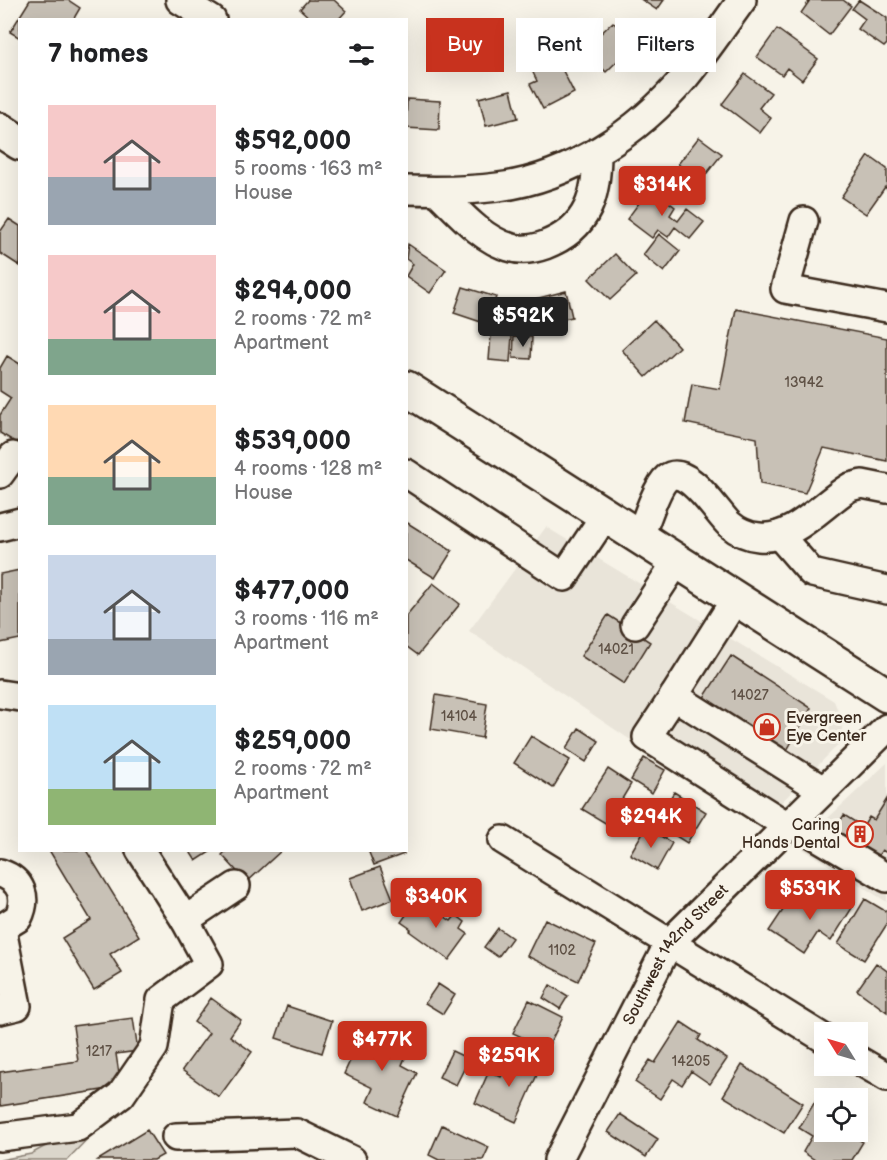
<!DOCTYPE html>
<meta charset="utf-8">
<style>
body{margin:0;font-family:"Balsamiq Sans",sans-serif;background:#f2f2f2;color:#202124;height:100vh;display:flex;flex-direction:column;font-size:22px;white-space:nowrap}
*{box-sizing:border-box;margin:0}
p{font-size:20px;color:#757577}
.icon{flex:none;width:33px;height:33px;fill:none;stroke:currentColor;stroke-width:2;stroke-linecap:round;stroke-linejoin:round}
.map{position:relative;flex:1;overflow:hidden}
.drawer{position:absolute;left:18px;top:18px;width:390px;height:834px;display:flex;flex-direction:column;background:#fff;border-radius:0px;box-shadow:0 6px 24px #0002}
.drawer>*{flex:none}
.guide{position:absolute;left:426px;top:18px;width:370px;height:54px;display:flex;gap:12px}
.needle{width:39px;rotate:307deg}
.buttons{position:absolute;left:814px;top:1022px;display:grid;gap:12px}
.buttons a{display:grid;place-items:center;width:54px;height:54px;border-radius:0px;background:#fff;box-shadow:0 6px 24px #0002;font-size:30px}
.price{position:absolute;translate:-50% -51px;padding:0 14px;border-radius:6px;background:#c8321e;color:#fff;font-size:20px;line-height:39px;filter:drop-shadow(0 2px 3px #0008)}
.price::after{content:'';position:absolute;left:50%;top:36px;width:18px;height:14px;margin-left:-9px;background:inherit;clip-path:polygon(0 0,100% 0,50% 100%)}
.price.current{background:#222;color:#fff}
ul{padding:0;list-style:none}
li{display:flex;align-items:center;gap:18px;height:150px;padding:0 30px}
li span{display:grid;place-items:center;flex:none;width:168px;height:120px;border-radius:0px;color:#555}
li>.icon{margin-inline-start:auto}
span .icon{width:72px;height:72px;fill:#fffc;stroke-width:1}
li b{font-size:26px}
h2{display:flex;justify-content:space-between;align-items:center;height:72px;padding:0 30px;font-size:26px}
.pill{padding:0 21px;border-radius:0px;background:#fff;box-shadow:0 6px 24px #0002;font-size:21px;line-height:54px}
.pill.current{background:#c8321e;color:#fff}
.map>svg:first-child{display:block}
.built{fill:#e9e4d9}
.green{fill:#dbd6cb;stroke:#8b8074;stroke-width:1.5}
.building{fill:#c8c1b6;stroke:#3b2a1e;stroke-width:1.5}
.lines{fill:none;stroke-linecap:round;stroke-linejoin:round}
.minor-casing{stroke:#3b2a1e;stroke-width:32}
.major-casing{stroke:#3b2a1e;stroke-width:38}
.minor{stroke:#f7f3e8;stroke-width:27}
.major{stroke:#f7f3e8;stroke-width:33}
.labels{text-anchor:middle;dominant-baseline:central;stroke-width:6;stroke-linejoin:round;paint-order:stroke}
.number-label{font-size:14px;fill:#5e5044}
.poi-label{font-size:16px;fill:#3b2a1e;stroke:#f7f3e8;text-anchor:start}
.street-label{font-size:16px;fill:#3b2a1e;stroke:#f7f3e8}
</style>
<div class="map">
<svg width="887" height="1160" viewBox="0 0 887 1160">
<rect width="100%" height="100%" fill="#f7f3e8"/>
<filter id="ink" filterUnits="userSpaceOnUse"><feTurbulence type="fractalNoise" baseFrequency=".0167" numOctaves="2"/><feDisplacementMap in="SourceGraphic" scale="12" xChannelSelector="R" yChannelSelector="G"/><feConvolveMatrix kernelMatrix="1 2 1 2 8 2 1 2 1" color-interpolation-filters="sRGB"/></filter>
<g filter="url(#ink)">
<path class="built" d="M546,527L834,701L843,723L839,744L758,826L469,631Z
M887,763V902L798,846Z"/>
<path class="green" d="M119,1106L67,1160H0L31,1154Z"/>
<path class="building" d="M30,0H68L80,8L73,20H20V38L10,32Z
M308,0H334L346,11L338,20H312L300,9Z
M642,0H664L657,10Z
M810,0H843L851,6L829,35L801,13Z
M859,0L887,18V44L884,47L858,29L865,19L852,9Z
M613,22L635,44L606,72L580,46L594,32L598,36Z
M777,29L818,59L802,80L787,68L782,75L757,57Z
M553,51L574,93L543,109L530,84L537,81L528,62Z
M745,74L771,93L759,108L771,118L760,133L722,104Z
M511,90L518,118L486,126L479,98Z
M407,99L440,101L439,130L406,128Z
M699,137L722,154L700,182L678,164Z
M869,156L887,169V189L885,187L866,214L841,197Z
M650,188L675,207L670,215L678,221L687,209L704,222L690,239L675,227L668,237L658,230L652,238L627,219Z
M9,219L20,226V266L0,253V232Z
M659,234L680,251L664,272L643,255Z
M408,244L446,270L430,293L406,276L413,264L406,259Z
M615,254L636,276L610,300L589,279Z
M463,287L496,297L487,324L454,313Z
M566,291L572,317L537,326L531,300Z
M736,309L887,338V461L824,448L805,493L760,484L757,438L685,423L692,384L720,389Z
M654,320L679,347L646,377L622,350Z
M491,335L512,336L510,362L489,360Z
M514,336L532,337L531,359L513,358Z
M7,356L20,364V445L0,433V415L11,398L0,391V368Z
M406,522L452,551L435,578L406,560Z
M20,570V639L0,643V574Z
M433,583L460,604L418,655L406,646V616Z
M608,615L650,642L624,684L581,656Z
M731,656L811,708L786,752L703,699Z
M436,695L487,704L482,738L431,729Z
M579,728L599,741L586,762L566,749Z
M531,736L570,760L553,788L514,763Z
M644,758L665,770L652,793L631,780Z
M608,769L631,784L607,824L582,809Z
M674,792L706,812L687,843L655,823Z
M887,799V853L882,850L875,860L828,840L844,815L863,827L869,817L874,820Z
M646,827L672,843L657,870L630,854Z
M49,850H86L139,936L110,954L122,973L94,990L62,938L91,920Z
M189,850H213L196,861Z
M227,850H282L247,882L222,855Z
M368,850H403L404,854L374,865Z
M380,867L393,899L362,911L350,878Z
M822,889L852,908L831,941L818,932L804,954L769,931L791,898L809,910Z
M865,899L887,912V924L864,960L838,944Z
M416,901L426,907L428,905L451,921L456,915L465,922L461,929L468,934L449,960L409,931L411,929L401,922Z
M545,919L596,944L578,981L527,956Z
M498,928L512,938L498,957L484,947Z
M876,963L887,971V1012L857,990Z
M438,984L455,995L443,1014L425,1003Z
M550,985L568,996L560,1009L543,998Z
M211,998L241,1020L230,1036L252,1052L219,1097L182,1070L209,1033L194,1022Z
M529,1000L563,1017L547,1049L513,1033Z
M287,1006L332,1021L322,1053L276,1038Z
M133,1018L138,1051L116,1054L121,1087L0,1106V1072L78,1061L73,1026Z
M681,1022L701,1035L698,1040L727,1059L710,1084L691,1071L682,1085L673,1079L660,1099L635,1082L650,1060L655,1063Z
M364,1030L408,1051L402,1065L417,1073L397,1116L367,1102L373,1088L344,1074Z
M452,1051L469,1059L456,1085L439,1077Z
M512,1053L541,1066L516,1122L475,1103L489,1071L501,1077Z
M742,1065L803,1103L784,1133L723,1096Z
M822,1090L835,1098H825V1131H845L863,1142L852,1160H815L803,1152L812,1136L799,1128Z
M620,1114L658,1139L646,1157L608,1132Z
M442,1125L489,1147L483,1160H439L429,1155Z
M147,1130L163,1155L154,1160H98Z"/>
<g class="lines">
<defs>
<g id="minor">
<path d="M180,0L212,20"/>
<path d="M406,190C437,191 468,191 498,187C570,178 639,132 685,77C705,53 723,26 742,0"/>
<path d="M437,191C458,211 481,239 509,247C521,251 534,249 545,245C589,228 597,195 597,152"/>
<path d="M804,221L785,289L887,308"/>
<path d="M406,473L564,577L606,514"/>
<path d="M0,474L13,456"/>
<path d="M0,527L20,522"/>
<path d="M779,535L812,573L887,590"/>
<path d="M640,537C645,523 657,486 667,478C687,463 717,513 729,524C737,531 748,536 759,537C793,541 823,503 850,487L862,484L887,489"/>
<path d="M635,625L677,561"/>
<path d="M0,694L20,697"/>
<path d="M674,696L736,598"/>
<path d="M791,821L887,878"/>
<path d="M786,825L647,737L674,696L823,790"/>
<path d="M503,840L825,1039"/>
<path d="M140,850L185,920L236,886"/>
<path d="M0,873C22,880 28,898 18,918L0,929"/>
<path d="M0,1010L17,1006L2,929"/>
<path d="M858,1060L887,1077"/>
<path d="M0,1137L78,1127L121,1095L154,1047L161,1000L209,964L185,920"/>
<path d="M176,1137L297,1133L352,1160"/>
<path id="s1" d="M558,1160L669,943L887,728"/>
</g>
<path id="major" d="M0,130L20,143
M406,388L887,695"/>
</defs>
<use href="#minor" class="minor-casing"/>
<use href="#major" class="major-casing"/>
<use href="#minor" class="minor"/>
<use href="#major" class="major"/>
</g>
</g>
<defs>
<symbol id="shop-ring" viewBox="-11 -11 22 22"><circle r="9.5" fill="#f7f3e8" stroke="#c8321e" stroke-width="1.5"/><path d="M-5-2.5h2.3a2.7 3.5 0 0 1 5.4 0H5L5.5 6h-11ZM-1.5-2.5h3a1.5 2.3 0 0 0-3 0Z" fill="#c8321e"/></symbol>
<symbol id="building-ring" viewBox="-11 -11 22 22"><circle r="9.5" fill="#f7f3e8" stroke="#c8321e" stroke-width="1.5"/><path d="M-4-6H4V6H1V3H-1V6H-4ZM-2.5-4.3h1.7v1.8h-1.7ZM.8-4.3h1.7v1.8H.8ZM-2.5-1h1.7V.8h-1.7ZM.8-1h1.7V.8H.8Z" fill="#c8321e"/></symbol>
</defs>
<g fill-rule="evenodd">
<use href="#shop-ring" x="752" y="712" width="30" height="30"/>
<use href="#building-ring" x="845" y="819" width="30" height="30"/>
</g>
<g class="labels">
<g class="number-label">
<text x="804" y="382">13942</text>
<text x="616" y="649">14021</text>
<text x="750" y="695">14027</text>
<text x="459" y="716">14104</text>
<text x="562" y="950">1102</text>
<text x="99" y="1051">1217</text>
<text x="691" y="1061">14205</text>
</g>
<g class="poi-label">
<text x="786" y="718">Evergreen<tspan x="786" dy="18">Eye Center</tspan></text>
<text x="840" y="825" text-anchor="end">Caring<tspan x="840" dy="18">Hands Dental</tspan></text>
</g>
<g class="street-label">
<text stroke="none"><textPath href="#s1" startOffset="238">Southwest 142nd Street</textPath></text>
</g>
</g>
</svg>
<div class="buttons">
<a><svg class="needle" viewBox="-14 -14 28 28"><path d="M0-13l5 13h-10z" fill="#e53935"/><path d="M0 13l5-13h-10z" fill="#757577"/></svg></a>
<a><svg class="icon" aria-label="locate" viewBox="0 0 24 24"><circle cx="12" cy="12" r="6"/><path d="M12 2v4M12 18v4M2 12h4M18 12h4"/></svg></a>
</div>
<b class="price" style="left:662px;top:217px">$314K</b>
<b class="price current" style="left:523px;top:348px">$592K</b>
<b class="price" style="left:651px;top:849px">$294K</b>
<b class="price" style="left:810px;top:921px">$539K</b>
<b class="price" style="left:436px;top:929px">$340K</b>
<b class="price" style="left:382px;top:1072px">$477K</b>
<b class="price" style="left:509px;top:1088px">$259K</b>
<div class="guide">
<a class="pill current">Buy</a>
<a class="pill">Rent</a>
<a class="pill">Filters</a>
</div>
<section class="drawer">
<h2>7 homes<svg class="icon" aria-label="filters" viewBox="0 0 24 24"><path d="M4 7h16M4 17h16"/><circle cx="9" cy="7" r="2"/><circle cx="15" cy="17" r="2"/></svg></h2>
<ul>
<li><span style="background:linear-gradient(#f6c9c9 60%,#9aa5b1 0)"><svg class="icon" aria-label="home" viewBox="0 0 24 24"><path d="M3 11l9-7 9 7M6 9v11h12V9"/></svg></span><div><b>$592,000</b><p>5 rooms · 163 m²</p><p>House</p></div></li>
<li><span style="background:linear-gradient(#f6c9c9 70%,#7fa58c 0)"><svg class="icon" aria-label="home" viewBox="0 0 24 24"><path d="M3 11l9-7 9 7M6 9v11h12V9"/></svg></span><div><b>$294,000</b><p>2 rooms · 72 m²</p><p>Apartment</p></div></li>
<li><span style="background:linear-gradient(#ffd9b3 60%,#7fa58c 0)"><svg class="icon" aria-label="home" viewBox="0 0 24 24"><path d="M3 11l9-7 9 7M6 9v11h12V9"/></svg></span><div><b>$539,000</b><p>4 rooms · 128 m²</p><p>House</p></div></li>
<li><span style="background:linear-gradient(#c9d6e8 70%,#9aa5b1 0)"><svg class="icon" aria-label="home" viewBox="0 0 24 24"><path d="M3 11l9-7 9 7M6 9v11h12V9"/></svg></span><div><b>$477,000</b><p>3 rooms · 116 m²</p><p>Apartment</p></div></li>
<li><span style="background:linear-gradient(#bfe0f5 70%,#8fb573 0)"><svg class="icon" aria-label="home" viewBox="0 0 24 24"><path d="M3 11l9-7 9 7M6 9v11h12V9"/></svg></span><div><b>$259,000</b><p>2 rooms · 72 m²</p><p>Apartment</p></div></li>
</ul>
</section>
</div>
